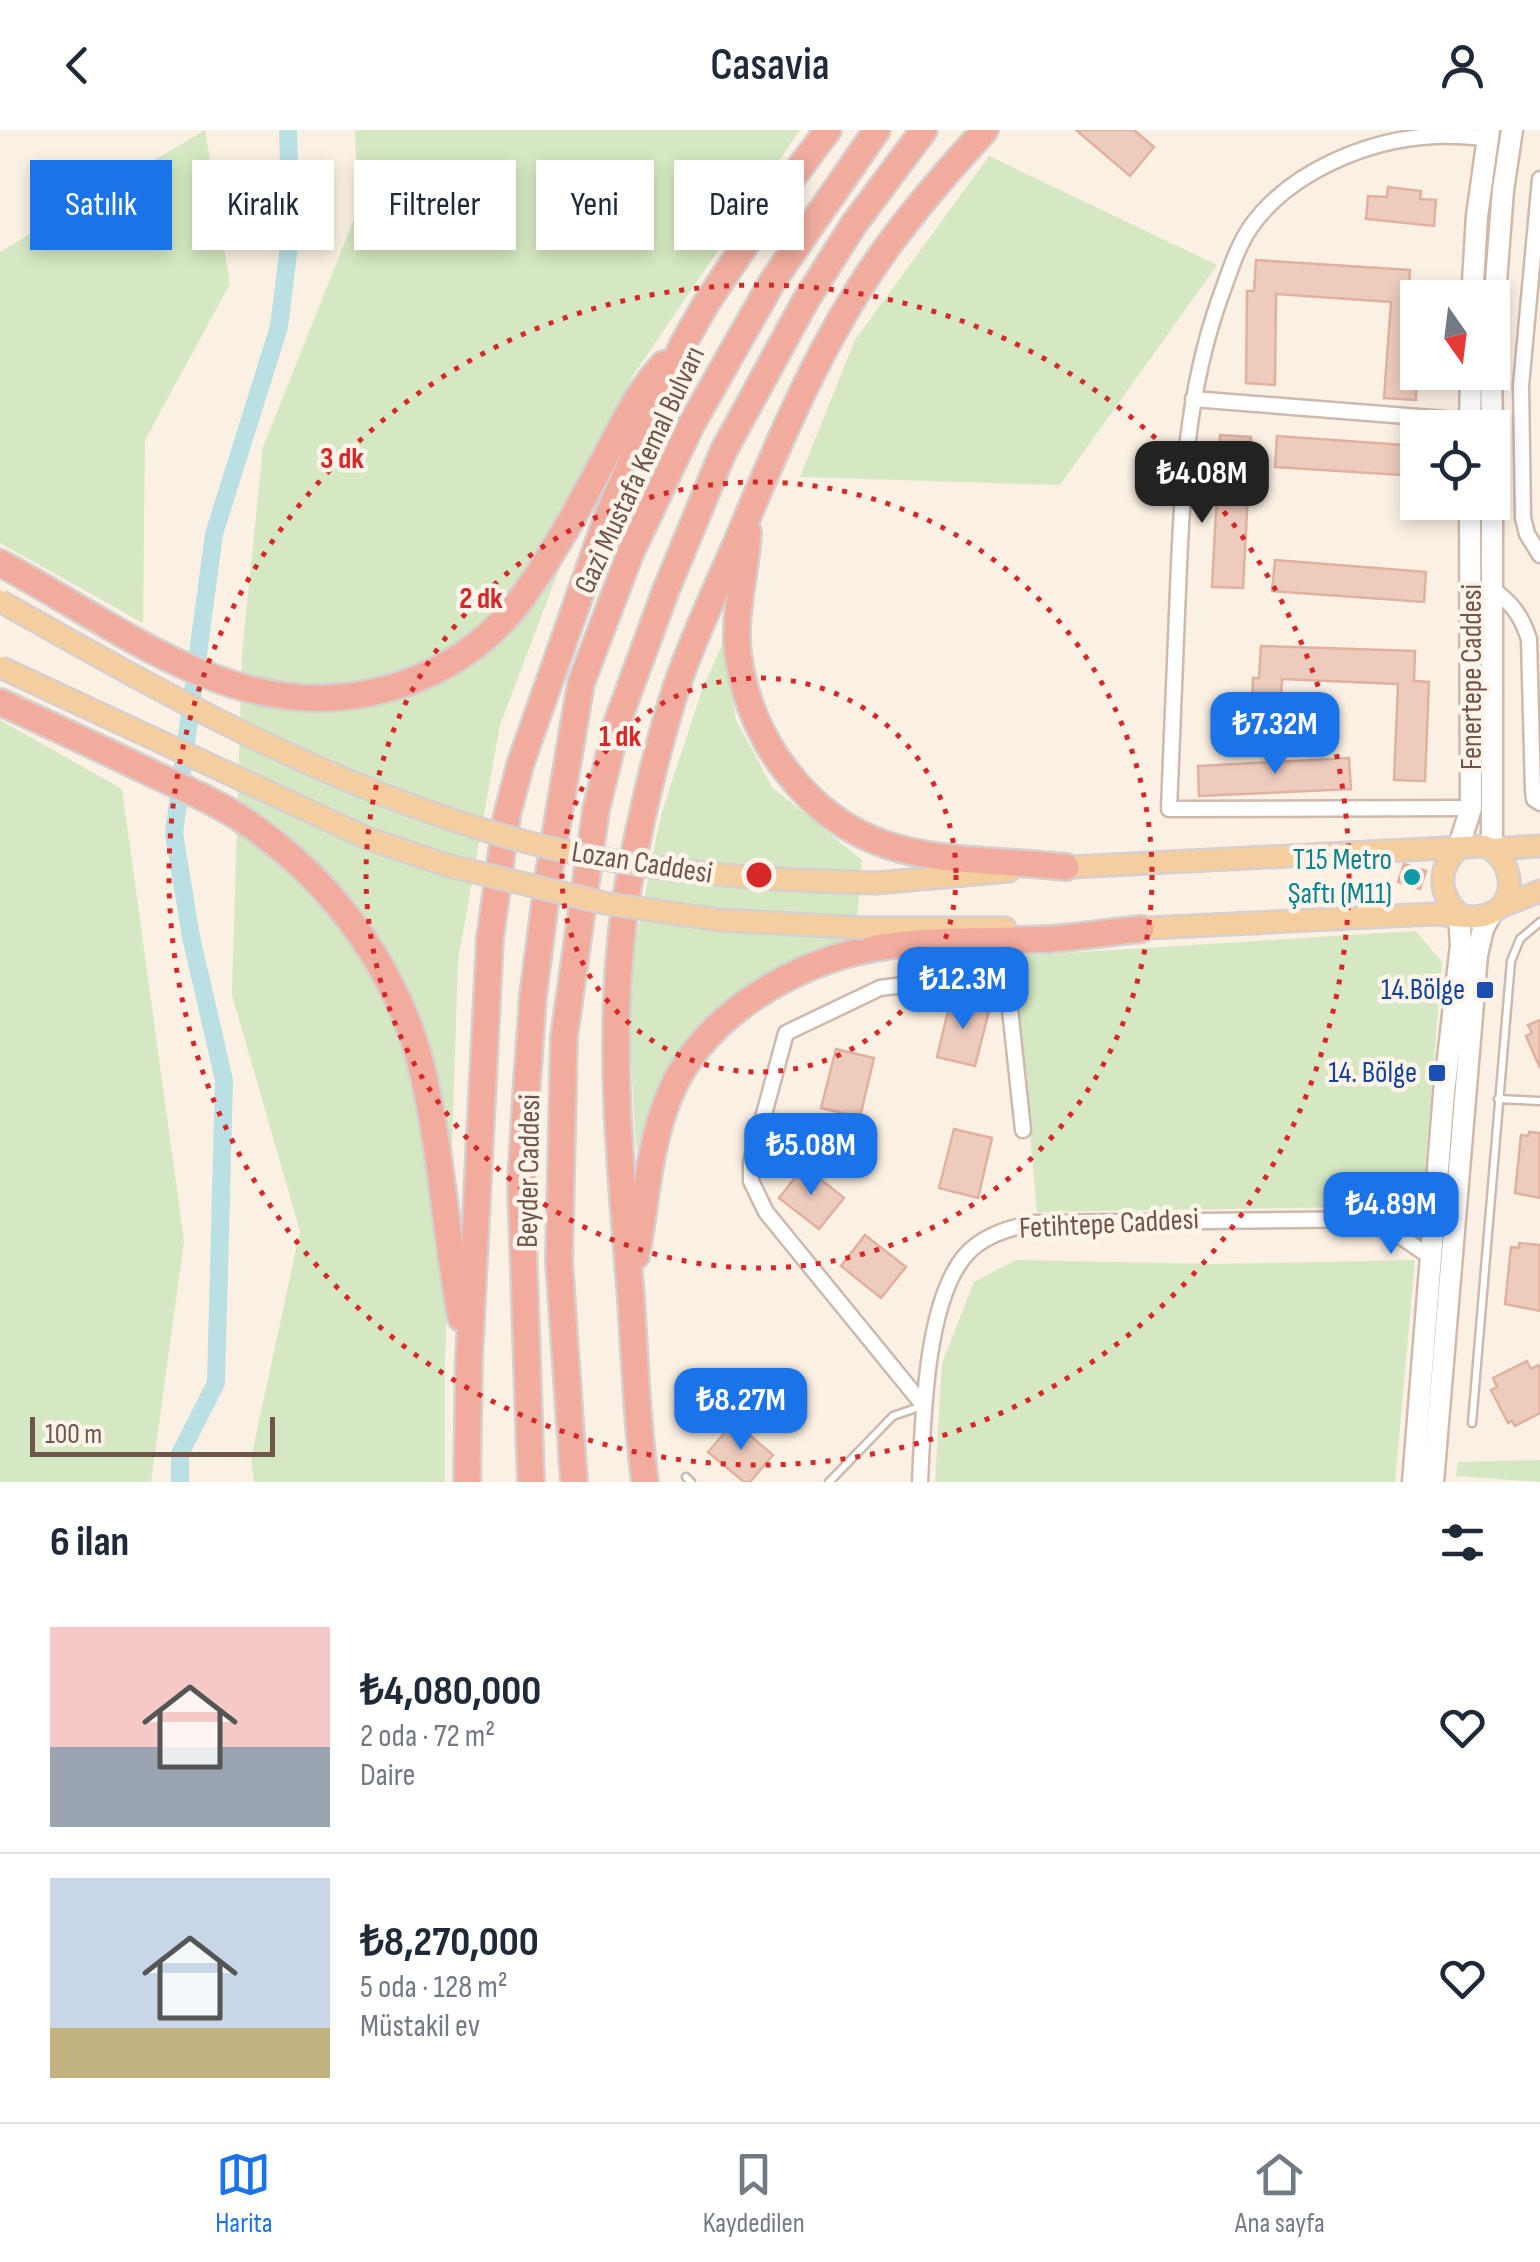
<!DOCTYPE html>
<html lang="tr">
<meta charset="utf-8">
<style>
body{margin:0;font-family:"Sofia Sans Condensed",sans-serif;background:#f2f2f3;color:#1f2937;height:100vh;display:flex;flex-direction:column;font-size:38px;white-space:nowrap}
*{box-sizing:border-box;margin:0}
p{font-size:32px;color:#747a83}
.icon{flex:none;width:55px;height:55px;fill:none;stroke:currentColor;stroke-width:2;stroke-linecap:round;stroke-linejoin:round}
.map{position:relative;height:1352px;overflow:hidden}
.details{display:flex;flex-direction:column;background:#fff;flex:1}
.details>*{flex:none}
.guide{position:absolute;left:30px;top:30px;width:1000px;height:90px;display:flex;gap:20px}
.needle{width:65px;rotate:166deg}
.buttons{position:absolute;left:1400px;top:150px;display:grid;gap:20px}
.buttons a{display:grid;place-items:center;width:110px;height:110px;border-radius:0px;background:#fff;box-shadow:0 5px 15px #0003;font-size:50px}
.scale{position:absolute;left:30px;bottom:25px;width:245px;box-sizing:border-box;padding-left:10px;border:5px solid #71554b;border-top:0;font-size:28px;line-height:35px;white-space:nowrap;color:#71554b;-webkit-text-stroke:8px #fef4ea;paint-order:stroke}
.price{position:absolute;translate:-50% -85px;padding:0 22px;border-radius:20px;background:#1a73e8;color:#fff;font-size:32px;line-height:65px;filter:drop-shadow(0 2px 5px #0008)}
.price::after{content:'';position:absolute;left:50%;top:60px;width:30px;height:22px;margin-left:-15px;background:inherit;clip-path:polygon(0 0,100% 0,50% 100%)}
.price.current{background:#222;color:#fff}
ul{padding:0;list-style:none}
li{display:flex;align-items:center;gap:30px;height:250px;padding:0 50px}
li+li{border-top:2px solid #e0e1e3}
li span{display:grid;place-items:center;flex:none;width:280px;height:200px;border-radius:0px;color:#555}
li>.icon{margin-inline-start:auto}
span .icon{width:120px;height:120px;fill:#fffc;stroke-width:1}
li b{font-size:42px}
h2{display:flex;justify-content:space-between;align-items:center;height:120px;padding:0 50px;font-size:42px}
.chip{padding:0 35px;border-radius:0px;background:#fff;box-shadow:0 5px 15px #0003;font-size:35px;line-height:90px}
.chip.current{background:#1a73e8;color:#fff}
header{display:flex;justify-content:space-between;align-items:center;height:130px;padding:0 50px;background:#fff;font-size:45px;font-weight:600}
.tabs{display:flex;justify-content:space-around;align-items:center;height:140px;border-top:2px solid #e0e1e3;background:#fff;font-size:28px;color:#747a83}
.tabs a{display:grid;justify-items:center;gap:5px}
.tabs .current{color:#1a73e8}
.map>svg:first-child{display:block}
.green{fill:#d5e7c3}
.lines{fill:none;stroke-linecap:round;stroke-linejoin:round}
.canal{stroke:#bae0e3;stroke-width:18}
.building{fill:#eeccbd;stroke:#e0b19f;stroke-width:2.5}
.lane-casing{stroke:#cdb9ae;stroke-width:11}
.street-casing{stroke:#cdb9ae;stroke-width:19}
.secondary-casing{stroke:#d0b8ab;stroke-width:25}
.primary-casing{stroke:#d7cfcd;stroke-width:25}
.highway-casing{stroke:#d7cfcd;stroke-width:30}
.lane{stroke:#fff;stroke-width:6}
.street{stroke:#fff;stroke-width:14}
.secondary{stroke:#fff;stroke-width:20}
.primary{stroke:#f5cea0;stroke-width:20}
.highway{stroke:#f1ac9e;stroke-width:25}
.primary-bridge-casing{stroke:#d7cfcd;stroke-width:25;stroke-linecap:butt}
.primary-bridge{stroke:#f5cea0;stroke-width:20}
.ring{fill:none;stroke:#d62828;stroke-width:5;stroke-dasharray:5 10}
.culture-dot{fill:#0f9aa8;stroke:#fef4ea;stroke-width:4}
.transit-dot{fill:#1a4fb4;stroke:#fef4ea;stroke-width:4}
.labels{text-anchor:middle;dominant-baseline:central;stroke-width:9;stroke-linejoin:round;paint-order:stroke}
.street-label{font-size:30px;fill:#71554b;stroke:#fef4ea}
.culture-label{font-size:30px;fill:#0d838f;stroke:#fef4ea;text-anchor:end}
.transit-label{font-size:30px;fill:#164399;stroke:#fef4ea;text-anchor:end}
.centre{fill:#d62828;stroke:#fef4ea;stroke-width:5}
.ring-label{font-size:30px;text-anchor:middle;font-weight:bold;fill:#d62828;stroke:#fef4ea;stroke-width:9;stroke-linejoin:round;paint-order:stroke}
</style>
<header><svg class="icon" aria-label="back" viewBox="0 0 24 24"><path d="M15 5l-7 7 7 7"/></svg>Casavia<svg class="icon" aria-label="person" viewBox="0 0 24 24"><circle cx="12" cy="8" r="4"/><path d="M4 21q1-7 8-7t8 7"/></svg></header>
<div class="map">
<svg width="1540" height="1352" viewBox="0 0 1540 1352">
<rect width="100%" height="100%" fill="#fbf0e4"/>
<path class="green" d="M205,0L230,154L145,310L143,493L0,413V122Z
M355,0H800L632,247L500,595L458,830L445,1231V1352H254L251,1328L300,1101L232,865L242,523L263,317L358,79Z
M989,26L1217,135L1060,355L800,347L855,210Z
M723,513L736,590L772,657L862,730L855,814C773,840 699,873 661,955C651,976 644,999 636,1021L630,913L634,818L661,685L703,557Z
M0,590L122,659L184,1111L151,1352H0Z
M1416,801L1442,832L1422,1076L1037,1082L1014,826Z
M1016,1130L1215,1134L1415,1130L1395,1352H935L942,1233L974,1152Z
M1540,1330V1352L1456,1346L1458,1332Z"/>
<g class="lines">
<path class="canal" d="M180,1352V1324L216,1253L224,950L191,807L174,703L214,404L279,197L291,100L288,0"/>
</g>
<path class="building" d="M1076,0H1134L1154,17L1130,46Z
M1388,57L1421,61L1420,69L1436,70L1434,96L1366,89L1368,66L1387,67Z
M1256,130L1410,140L1408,170L1418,171L1416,270L1384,268L1391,172L1276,164L1275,255L1246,253L1247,161H1254Z
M1220,305L1251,307L1243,458L1212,457Z
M1277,306L1418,316V346L1275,337Z
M1275,430L1426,442L1424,472L1272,461Z
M1261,516L1415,521L1414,551L1429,552L1425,651L1394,650L1398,554L1282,549L1280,598L1251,597L1253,548H1259Z
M1349,628L1351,659L1199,666L1198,636Z
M1404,734L1426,741L1420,759L1398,752Z
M951,868L990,877L975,936L937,927Z
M1540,890V938L1526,906L1532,903L1528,895Z
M836,919L874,928L860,987L821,978Z
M954,999L992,1008L978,1068L939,1058Z
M1529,1002L1540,1003V1068L1515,1063L1521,1005L1528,1006Z
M804,1036L844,1068L819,1099L779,1068Z
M865,1105L906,1137L881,1168L841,1136Z
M1519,1113L1540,1115V1181L1505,1174L1511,1117L1519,1118Z
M1527,1231L1531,1239L1538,1235L1540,1239V1283L1515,1296L1512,1291L1508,1293L1491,1260L1497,1257L1493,1248Z
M734,1292L773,1325L750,1352H744L708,1322Z"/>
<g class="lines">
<defs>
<path id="lane" d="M1498,969L1540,971
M1472,1293L1511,831L1520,809L1540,792
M686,1347L691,1352
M829,1352L893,1286L922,1276"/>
<path id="street" d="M1540,49L1521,255L1523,388L1527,404L1540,425
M1193,269L1470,291
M1491,458C1512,473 1521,485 1529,509L1533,660L1534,669L1540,673
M1471,678L1169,679C1172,606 1175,532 1178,459C1182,359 1186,263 1220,168C1229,144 1236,119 1250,98C1289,42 1368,9 1435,6C1452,5 1471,7 1488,8
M1375,1089L1432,1128
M924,1276L766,1082L751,1051V1032L786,903L880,858L1006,842L1023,1000
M920,1352C923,1292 925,1175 964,1127C981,1106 1007,1099 1032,1093L1375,1089L1437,1077"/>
<path id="secondary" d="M1472,168L1477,86L1489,0
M1492,204L1503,60L1512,0
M1491,242L1492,298
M1470,298L1471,242
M1492,372V719
M1458,719L1471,678L1470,372
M1413,1352L1444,963L1461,815L1459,784
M1433,1352L1477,825L1483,799L1491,784"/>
<path id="primary" d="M1458,719C1437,739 1438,764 1459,784
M1492,719L1540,716
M1053,738L1484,716C1512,726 1521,771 1489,784C1473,791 1449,784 1432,784L1129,799
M877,753L1009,741
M1500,777L1540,761
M865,798H1005"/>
<path id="highway" d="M748,402C746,442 733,485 738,524C744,568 760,608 788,643C864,741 955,725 1066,737
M0,433C134,505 254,611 414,550C459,533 499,502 526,462C557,418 582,371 607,324C624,293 639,260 664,234
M0,572C48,594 97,617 145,640C178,656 215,671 246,692C334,752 401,843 424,948C442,1027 446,1109 461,1188
M636,1126C646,1074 648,1019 668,969C699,888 793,832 875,818C932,808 992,812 1050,809C1080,807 1111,802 1141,799
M467,1352L469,1227L490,808L507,685L521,632L607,388L683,214L707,172L774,72L828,0
M531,1352L521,1052L526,967L533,866L549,742L581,553L630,424L691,295L772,152L877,0
M574,1352L559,1131L564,907L596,680L618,590L666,460L723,322L806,170L854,94L924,0
M645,1352C636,1287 635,1222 630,1156C619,1024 606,889 628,757C640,691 656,622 676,558C693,508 716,460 737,412C779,311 823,205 888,116C917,76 951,37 985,0"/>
</defs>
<use href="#lane" class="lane-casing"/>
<use href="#street" class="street-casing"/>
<use href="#secondary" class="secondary-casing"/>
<use href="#primary" class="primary-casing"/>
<use href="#highway" class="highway-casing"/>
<use href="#lane" class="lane"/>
<use href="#street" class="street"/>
<use href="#secondary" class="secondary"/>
<use href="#primary" class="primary"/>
<use href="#highway" class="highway"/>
<defs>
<path id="primary-bridge" d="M0,471C166,565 337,662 523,711C639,742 758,750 877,753
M0,537L369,709L446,735L604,773L719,790L865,798"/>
</defs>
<use href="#primary-bridge" class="primary-bridge-casing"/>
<use href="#primary-bridge" class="primary-bridge"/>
</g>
<g class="ring">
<circle cx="759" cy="745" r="197"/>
<circle cx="759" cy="745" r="393"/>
<circle cx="759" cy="745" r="590"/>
</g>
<circle class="culture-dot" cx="1412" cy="747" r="10"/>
<g class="transit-dot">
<rect x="1475" y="850" width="20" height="20" rx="5"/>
<rect x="1427" y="933" width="20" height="20" rx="5"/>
</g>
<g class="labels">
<g class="street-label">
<text transform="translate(640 340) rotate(-65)">Gazi Mustafa Kemal Bulvarı</text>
<text transform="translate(1472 547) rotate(-90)">Fenertepe Caddesi</text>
<text transform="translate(642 733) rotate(9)">Lozan Caddesi</text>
<text transform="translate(529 1041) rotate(-89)">Beyder Caddesi</text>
<text transform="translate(1109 1094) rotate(-3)">Fetihtepe Caddesi</text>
</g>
<g class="culture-label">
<text x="1392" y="730">T15 Metro<tspan x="1392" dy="34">Şaftı (M11)</tspan></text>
</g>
<g class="transit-label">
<text x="1465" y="860">14.Bölge</text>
<text x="1417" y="943">14. Bölge</text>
</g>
</g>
<circle cx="759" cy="745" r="15" class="centre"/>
<g class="ring-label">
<text x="342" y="338">3 dk</text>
<text x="481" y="478">2 dk</text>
<text x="620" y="616">1 dk</text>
</g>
</svg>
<div class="buttons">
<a><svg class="needle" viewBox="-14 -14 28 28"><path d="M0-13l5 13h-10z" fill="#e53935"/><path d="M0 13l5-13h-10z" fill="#747a83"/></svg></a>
<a><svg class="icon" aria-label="locate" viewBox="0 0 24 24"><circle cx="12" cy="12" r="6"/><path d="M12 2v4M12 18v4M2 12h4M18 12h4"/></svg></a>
</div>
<div class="scale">100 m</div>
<b class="price current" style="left:1202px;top:396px">₺4.08M</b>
<b class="price" style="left:1275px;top:647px">₺7.32M</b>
<b class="price" style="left:963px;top:902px">₺12.3M</b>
<b class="price" style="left:811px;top:1068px">₺5.08M</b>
<b class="price" style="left:1391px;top:1127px">₺4.89M</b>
<b class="price" style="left:741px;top:1323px">₺8.27M</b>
<div class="guide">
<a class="chip current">Satılık</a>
<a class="chip">Kiralık</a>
<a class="chip">Filtreler</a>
<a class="chip">Yeni</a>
<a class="chip">Daire</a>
</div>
</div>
<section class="details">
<h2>6 ilan<svg class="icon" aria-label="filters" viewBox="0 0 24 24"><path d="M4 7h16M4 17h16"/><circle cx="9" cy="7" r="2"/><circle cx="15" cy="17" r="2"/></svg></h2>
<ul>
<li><span style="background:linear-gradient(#f6c9c9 60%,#9aa5b1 0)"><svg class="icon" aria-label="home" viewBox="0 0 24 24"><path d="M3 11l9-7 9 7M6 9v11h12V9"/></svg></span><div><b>₺4,080,000</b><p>2 oda · 72 m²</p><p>Daire</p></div><svg class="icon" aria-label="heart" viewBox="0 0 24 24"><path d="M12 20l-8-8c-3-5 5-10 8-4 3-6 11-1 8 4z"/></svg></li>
<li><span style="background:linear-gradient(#c9d6e8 75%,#c2b280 0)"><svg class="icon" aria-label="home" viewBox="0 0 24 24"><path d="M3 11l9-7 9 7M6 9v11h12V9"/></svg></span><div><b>₺8,270,000</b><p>5 oda · 128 m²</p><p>Müstakil ev</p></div><svg class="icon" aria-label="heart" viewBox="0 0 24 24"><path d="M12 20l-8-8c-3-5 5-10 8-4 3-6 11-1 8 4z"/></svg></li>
</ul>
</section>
<nav class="tabs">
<a class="current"><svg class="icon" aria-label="map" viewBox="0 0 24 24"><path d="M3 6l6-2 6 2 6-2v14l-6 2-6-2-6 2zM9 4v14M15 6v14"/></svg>Harita</a>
<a><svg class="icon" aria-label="saved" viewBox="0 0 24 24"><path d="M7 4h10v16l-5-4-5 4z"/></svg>Kaydedilen</a>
<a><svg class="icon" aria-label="home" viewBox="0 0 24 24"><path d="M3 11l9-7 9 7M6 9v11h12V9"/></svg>Ana sayfa</a>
</nav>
